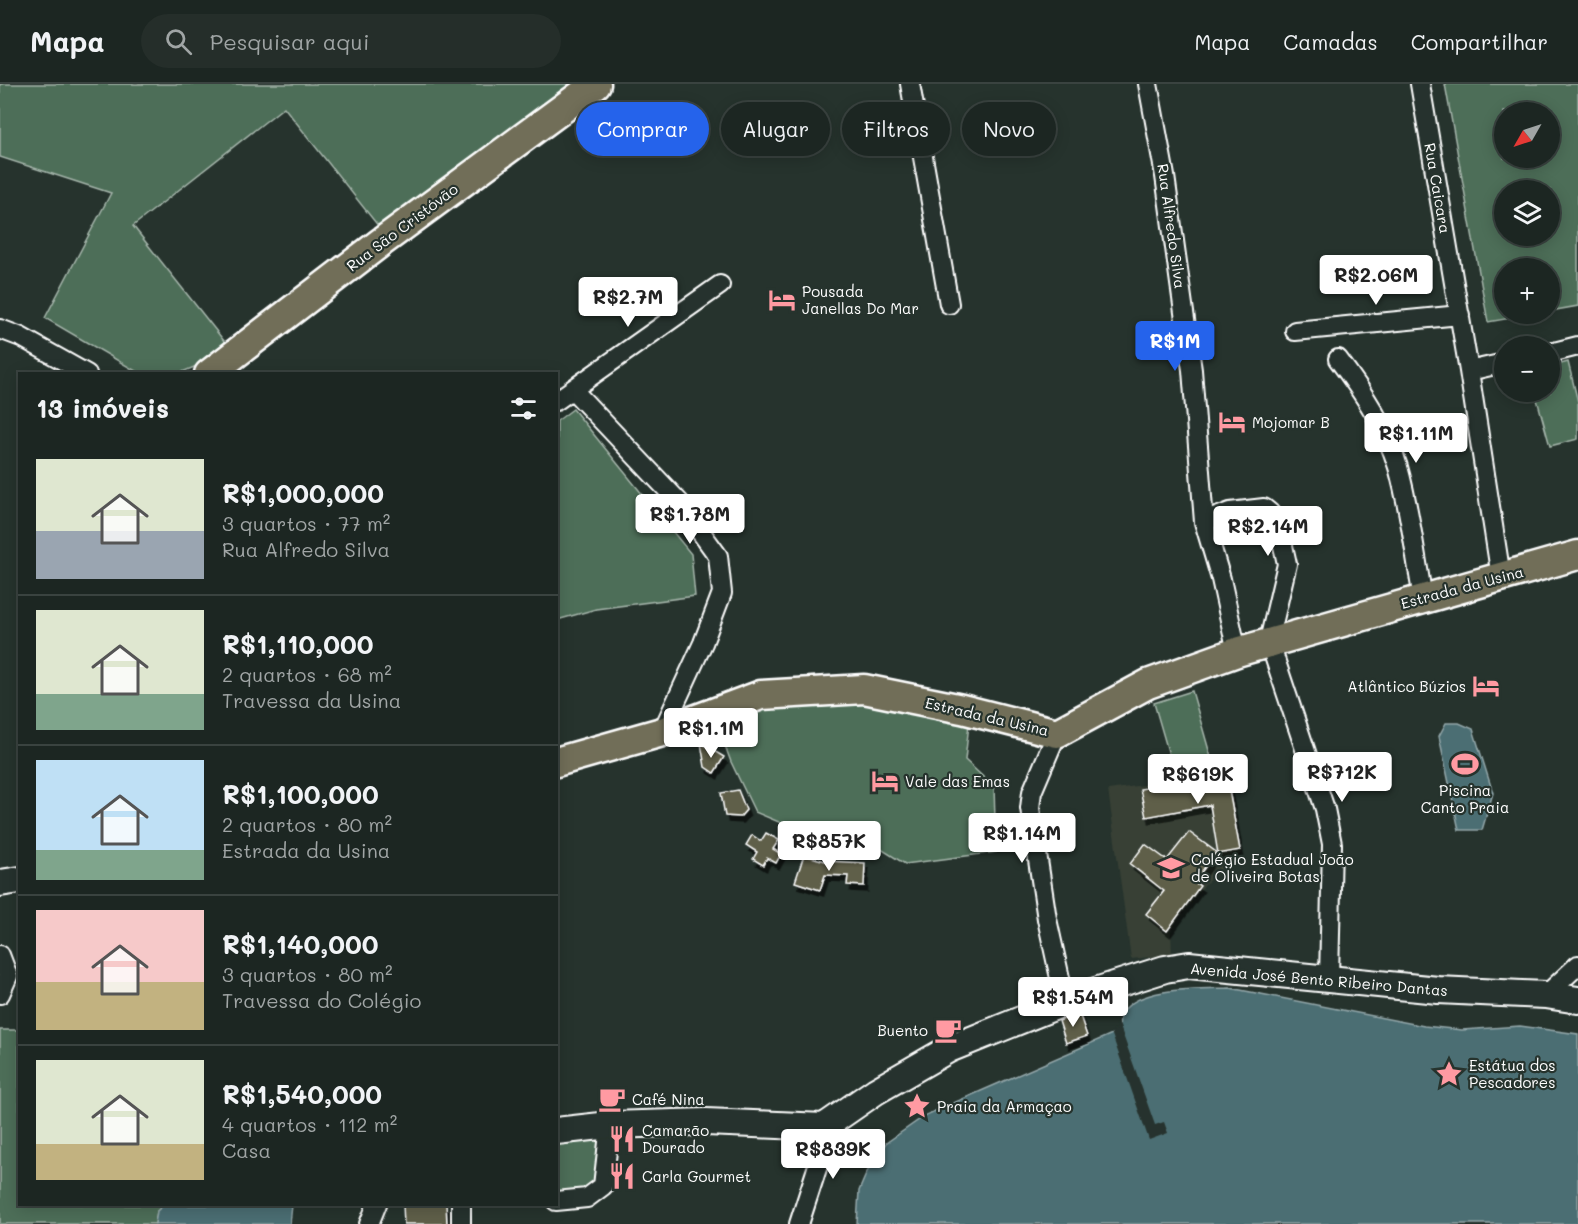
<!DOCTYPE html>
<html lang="pt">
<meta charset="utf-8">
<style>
body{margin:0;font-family:Mali,sans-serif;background:#252e2a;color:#f1f3f6;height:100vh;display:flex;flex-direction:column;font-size:22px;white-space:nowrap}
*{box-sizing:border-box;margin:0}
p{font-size:20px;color:#a0a5a5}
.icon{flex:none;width:33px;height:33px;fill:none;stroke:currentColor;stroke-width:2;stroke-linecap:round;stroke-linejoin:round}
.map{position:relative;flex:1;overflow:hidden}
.side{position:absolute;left:18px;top:288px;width:540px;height:834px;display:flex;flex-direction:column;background:#1c2622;border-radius:0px;box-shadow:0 3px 15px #0003,0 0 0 2px #3a4340}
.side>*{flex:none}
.top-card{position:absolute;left:576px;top:18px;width:570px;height:54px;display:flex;gap:12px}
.needle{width:39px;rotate:231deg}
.buttons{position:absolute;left:1494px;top:18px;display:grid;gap:12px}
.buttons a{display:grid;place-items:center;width:66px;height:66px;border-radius:50%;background:#1c2622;box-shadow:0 3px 15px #0003,0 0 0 2px #3a4340;font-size:30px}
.price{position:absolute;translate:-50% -51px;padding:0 14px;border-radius:6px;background:#fff;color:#222;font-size:20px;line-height:39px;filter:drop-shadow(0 2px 3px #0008)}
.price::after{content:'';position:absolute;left:50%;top:36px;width:18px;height:14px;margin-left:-9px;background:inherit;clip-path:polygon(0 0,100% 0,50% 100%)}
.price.selected{background:#2563eb;color:#fff}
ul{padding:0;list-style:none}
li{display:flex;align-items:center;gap:18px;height:150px;padding:0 18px}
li+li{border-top:2px solid #3a4340}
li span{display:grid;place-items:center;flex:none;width:168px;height:120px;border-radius:0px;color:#555}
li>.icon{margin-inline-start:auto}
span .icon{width:72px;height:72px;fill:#fffc;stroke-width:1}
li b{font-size:26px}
h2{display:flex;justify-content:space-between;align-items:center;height:72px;padding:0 18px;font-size:26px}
.chip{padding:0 21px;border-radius:27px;background:#1c2622;box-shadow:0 3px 15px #0003,0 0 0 2px #3a4340;font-size:21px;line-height:54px}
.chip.selected{background:#2563eb;color:#fff}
header{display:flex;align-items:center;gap:36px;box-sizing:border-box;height:84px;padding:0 30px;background:#1c2622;border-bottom:2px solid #3a4340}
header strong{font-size:28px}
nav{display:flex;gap:33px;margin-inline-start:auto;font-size:21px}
.search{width:420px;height:54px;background:#252e2a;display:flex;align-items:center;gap:15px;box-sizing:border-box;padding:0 21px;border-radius:33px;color:#a0a5a5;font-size:22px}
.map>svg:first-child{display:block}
.built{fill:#374035}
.green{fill:#4e6e58;stroke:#a6b6ac;stroke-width:1.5;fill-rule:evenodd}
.water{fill:#4c6e73;stroke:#94a8ab;stroke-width:1.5}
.pier{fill:#26332d}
.building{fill:#5e5e49;stroke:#fff;stroke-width:1.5;filter:url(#shadow)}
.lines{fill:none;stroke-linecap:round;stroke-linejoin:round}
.street-casing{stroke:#fff;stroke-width:22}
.secondary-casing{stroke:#fff;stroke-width:30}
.primary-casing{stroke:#fff;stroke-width:33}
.street{stroke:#26332d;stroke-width:18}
.secondary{stroke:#26332d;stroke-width:26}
.primary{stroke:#716e59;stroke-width:28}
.labels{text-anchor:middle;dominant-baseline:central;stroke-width:4.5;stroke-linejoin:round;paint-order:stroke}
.street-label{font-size:15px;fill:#fff;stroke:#26332d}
.poi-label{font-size:15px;fill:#fff;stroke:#26332d;text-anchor:start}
</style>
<header>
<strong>Mapa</strong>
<div class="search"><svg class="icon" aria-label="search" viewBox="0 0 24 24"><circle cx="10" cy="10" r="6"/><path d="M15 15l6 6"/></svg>Pesquisar aqui</div>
<nav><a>Mapa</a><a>Camadas</a><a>Compartilhar</a></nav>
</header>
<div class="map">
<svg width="1578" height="1140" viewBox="0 0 1578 1140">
<defs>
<filter id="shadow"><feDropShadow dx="3.5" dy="6" stdDeviation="0" flood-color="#0009"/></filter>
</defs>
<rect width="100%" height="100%" fill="#26332d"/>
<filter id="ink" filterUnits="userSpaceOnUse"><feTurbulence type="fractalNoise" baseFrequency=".0167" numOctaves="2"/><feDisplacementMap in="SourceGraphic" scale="12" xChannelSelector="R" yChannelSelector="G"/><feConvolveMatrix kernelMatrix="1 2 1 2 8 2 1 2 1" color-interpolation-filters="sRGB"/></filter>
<g filter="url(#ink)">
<path class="built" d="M1228,689L1242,769L1205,800L1171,846L1172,871L1131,875L1108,706Z"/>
<path class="green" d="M0,0H577L383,148L284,23L133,142L232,267L180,289H139L45,234L111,109L0,73Z
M1445,0H1578V222L1550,227V184H1504V230H1534L1488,238ZM1550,28V74H1504V28ZM1550,106V152H1504V106Z
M1568,278L1578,318V355L1550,362L1535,308H1550V283Z
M573,325L691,470L695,512L596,525L557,536V337Z
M1192,607L1212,677L1174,688L1154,619Z
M867,616L969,640L965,676L994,703L996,768L905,780L870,758L824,757L755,728L731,678L717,640L765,623Z
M0,946H19L20,1120L164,1121L157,1127L155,1140H0Z
M598,1047C600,1089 607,1107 557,1109L556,1049Z"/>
<path class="water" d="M1446,639H1459L1473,645L1493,709L1482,746H1459L1439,652Z
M1230,904L1424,942L1462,946L1520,942L1578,950V1140H857L859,1107L867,1088L886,1059L926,1031L1119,947C1119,942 1119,934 1122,929C1138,902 1203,905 1230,904Z
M164,1121H292L290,1140H155L157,1127Z"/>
<path class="pier" d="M1117,934L1155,1041L1164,1038L1168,1049L1149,1056L1111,948L1116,945Z"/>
<path class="building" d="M701,659L724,673L714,689L705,683Z
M1226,690L1240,766L1218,770L1210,721L1146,733L1140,705Z
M738,706L746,726L740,733L725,732L721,709Z
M1189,748L1216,768L1194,798L1200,802L1167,847L1146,830L1164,807L1130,780L1145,760L1167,776Z
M766,749L779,756L773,765L781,770L776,779L767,774L763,781L753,775L757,768L746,761L752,751L761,757Z
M804,771L825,777L865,779L864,802L847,801L848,792L825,791L820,806L795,798Z
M1079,929L1087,952L1066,959L1059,937Z
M403,1120H446L447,1140H404Z"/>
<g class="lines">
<defs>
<path id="street" d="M910,0L949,220
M1148,0L1165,92L1192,286L1204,438L1221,495L1237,568
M1420,0L1469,287L1501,493
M0,245L21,253L87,290
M1295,247L1460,231
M1550,269L1578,262
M1338,275C1363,308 1386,343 1398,383C1410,425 1415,471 1423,514
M1469,287L1504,279
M573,306L679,418L718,472L722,509L703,559L662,648
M556,317L720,201
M1204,438L1230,428L1264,424L1270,429L1280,448L1287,480L1269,557L1325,725L1332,760L1329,894
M1057,649L1032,708L1030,724L1047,835L1065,917
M0,871L8,892L0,910
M1546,911L1578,881
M556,1117L587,1114L603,1102L610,1041
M461,1120V1140
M369,1140L377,1120
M799,1140L821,1072L824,1043"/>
<path id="secondary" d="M0,799L20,796
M556,1047L610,1041L706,1038L824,1043L876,1007L949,965L1083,911L1165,885L1189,881L1438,906L1546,911L1578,916"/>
<path id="primary" d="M209,290L380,159L596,0
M556,678L662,648L761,611L864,605L962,625L1057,649L1148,600L1237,568L1578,471"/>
</defs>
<use href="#street" class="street-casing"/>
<use href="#secondary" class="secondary-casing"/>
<use href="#primary" class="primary-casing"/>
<use href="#street" class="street"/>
<use href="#secondary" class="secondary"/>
<use href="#primary" class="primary"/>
</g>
</g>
<defs>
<symbol id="hotel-bare" viewBox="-9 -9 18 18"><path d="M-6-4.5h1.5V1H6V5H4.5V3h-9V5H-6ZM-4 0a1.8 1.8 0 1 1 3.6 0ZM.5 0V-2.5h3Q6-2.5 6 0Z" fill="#ff9aa2" stroke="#26332d" stroke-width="2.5" paint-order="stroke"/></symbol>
<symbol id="stadium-bare" viewBox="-9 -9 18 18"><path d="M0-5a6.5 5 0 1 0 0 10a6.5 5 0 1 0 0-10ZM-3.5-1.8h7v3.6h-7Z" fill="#ff9aa2" stroke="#26332d" stroke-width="2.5" paint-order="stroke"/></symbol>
<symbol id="school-bare" viewBox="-9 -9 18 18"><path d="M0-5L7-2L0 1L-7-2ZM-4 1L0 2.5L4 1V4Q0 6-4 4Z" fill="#ff9aa2" stroke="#26332d" stroke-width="2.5" paint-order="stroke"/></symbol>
<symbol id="cafe-bare" viewBox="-9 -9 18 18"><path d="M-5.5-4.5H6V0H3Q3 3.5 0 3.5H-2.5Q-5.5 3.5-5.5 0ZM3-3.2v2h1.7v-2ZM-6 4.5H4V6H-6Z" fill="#ff9aa2" stroke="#26332d" stroke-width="2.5" paint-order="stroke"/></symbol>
<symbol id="sight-bare" viewBox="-9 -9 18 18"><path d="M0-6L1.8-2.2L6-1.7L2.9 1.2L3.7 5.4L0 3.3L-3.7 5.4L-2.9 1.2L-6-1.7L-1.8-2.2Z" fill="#ff9aa2" stroke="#26332d" stroke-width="2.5" paint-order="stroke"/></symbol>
<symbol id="restaurant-bare" viewBox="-9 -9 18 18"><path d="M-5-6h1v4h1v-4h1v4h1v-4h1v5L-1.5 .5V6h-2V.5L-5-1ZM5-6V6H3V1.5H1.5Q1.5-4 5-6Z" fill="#ff9aa2" stroke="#26332d" stroke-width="2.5" paint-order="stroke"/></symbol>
</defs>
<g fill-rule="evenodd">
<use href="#hotel-bare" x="763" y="197" width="38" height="38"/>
<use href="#hotel-bare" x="1213" y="319" width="38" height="38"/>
<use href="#hotel-bare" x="1467" y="583" width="38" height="38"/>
<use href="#stadium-bare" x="1446" y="661" width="38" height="38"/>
<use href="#hotel-bare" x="866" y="678" width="38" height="38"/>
<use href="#school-bare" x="1152" y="765" width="38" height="38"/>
<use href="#cafe-bare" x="929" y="927" width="38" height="38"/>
<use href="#sight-bare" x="1430" y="971" width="38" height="38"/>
<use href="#cafe-bare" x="593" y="996" width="38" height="38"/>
<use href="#sight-bare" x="898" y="1003" width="38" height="38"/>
<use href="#restaurant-bare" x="603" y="1036" width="38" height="38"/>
<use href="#restaurant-bare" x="603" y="1073" width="38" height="38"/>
</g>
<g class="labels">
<g class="street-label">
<text transform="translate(1438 104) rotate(80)">Rua Caicara</text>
<text transform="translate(1172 142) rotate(82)">Rua Alfredo Silva</text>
<text transform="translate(402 143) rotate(-37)">Rua São Cristóvão</text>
<text transform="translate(1462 503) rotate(-15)">Estrada da Usina</text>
<text transform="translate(987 632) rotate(13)">Estrada da Usina</text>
<text transform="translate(1319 895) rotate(5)">Avenida José Bento Ribeiro Dantas</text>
</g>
<g class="poi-label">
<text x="802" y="207">Pousada<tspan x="802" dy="17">Janellas Do Mar</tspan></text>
<text x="1252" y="338">Mojomar B</text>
<text x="1466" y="602" text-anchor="end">Atlântico Búzios</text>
<text x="905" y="697">Vale das Emas</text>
<text x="1465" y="706" text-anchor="middle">Piscina<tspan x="1465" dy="17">Canto Praia</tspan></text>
<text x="1191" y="775">Colégio Estadual João<tspan x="1191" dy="17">de Oliveira Botas</tspan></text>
<text x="928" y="946" text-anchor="end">Buento</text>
<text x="1469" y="981">Estátua dos<tspan x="1469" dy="17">Pescadores</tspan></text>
<text x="632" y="1015">Café Nina</text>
<text x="937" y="1022">Praia da Armaçao</text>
<text x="642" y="1046">Camarão<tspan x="642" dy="17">Dourado</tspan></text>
<text x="642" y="1092">Carla Gourmet</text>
</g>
</g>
</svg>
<div class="buttons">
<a><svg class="needle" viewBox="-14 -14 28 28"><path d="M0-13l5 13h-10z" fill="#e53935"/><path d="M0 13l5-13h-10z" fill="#a0a5a5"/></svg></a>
<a><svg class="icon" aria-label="layers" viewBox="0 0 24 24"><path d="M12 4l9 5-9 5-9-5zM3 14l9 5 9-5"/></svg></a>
<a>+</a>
<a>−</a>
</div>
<b class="price" style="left:1376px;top:222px">R$2.06M</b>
<b class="price" style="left:628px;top:244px">R$2.7M</b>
<b class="price selected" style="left:1175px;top:288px">R$1M</b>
<b class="price" style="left:1416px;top:380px">R$1.11M</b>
<b class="price" style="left:690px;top:461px">R$1.78M</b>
<b class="price" style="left:1268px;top:473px">R$2.14M</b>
<b class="price" style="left:711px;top:675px">R$1.1M</b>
<b class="price" style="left:1342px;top:719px">R$712K</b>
<b class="price" style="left:1198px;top:721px">R$619K</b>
<b class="price" style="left:1022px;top:780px">R$1.14M</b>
<b class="price" style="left:829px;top:788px">R$857K</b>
<b class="price" style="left:1073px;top:944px">R$1.54M</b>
<b class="price" style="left:833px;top:1096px">R$839K</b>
<div class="top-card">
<a class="chip selected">Comprar</a>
<a class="chip">Alugar</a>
<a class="chip">Filtros</a>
<a class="chip">Novo</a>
</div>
<section class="side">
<h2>13 imóveis<svg class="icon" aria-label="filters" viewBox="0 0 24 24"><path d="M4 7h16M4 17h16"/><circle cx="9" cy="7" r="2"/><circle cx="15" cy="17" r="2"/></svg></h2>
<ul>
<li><span style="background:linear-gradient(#dfe7d0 60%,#9aa5b1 0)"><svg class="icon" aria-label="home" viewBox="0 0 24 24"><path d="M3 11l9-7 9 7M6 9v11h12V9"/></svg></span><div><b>R$1,000,000</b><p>3 quartos · 77 m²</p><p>Rua Alfredo Silva</p></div></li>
<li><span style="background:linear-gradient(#dfe7d0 70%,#7fa58c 0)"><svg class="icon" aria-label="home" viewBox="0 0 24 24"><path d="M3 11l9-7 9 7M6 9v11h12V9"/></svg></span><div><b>R$1,110,000</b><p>2 quartos · 68 m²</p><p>Travessa da Usina</p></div></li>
<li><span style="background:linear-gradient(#bfe0f5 75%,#7fa58c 0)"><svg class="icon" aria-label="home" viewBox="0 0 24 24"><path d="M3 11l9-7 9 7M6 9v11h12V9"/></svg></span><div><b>R$1,100,000</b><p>2 quartos · 80 m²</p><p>Estrada da Usina</p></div></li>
<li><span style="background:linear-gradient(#f6c9c9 60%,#c2b280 0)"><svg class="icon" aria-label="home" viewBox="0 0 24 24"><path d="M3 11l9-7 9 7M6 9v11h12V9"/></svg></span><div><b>R$1,140,000</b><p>3 quartos · 80 m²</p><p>Travessa do Colégio</p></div></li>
<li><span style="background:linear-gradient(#dfe7d0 70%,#c2b280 0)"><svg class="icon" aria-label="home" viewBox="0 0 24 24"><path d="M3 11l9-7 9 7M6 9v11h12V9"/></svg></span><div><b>R$1,540,000</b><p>4 quartos · 112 m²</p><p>Casa</p></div></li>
</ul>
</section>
</div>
